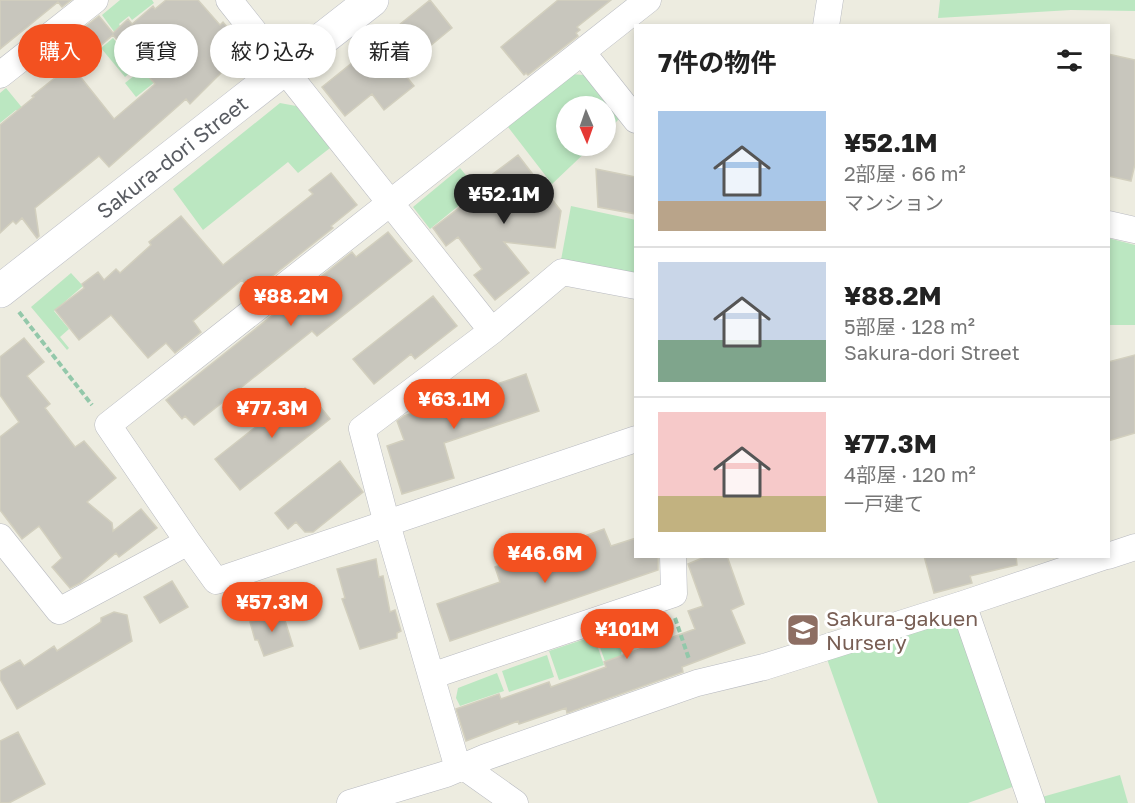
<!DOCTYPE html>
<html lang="ja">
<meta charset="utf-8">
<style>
body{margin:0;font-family:"Golos Text","Noto Sans JP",sans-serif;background:#f6f6f6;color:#222;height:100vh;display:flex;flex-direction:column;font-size:22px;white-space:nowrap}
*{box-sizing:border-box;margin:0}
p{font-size:20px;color:#767676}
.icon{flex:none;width:33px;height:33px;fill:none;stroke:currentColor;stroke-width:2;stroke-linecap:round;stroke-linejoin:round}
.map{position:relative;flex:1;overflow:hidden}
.drawer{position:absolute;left:634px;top:24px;width:476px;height:534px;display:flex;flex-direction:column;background:#fff;border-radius:0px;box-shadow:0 3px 9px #0003}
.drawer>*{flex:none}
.banner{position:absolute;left:18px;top:24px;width:526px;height:54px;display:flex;gap:12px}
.needle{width:39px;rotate:178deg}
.fabs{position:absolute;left:556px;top:96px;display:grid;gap:12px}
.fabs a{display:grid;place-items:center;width:60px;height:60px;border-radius:50%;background:#fff;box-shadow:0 3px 9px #0003;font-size:30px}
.price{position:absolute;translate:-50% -51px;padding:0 14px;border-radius:21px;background:#f35120;color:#fff;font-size:20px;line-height:39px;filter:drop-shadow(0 2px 3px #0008)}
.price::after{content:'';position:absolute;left:50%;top:36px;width:18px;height:14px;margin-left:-9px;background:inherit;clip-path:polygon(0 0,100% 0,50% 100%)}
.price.on{background:#222;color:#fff}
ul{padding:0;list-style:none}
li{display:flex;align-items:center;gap:18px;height:150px;padding:0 24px}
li+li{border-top:2px solid #e0e0e0}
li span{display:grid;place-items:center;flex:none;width:168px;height:120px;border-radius:0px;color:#555}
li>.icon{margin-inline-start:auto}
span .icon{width:72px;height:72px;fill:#fffc;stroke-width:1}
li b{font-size:26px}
h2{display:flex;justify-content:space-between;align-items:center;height:72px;padding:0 24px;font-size:26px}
.pill{padding:0 21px;border-radius:27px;background:#fff;box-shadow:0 3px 9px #0003;font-size:21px;line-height:54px}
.pill.on{background:#f35120;color:#fff}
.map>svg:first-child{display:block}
.green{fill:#bbe7c1}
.building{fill:#c8c6bd;stroke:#d2cfbe;stroke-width:1.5}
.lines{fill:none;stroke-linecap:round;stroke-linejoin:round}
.street-casing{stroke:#b8bac0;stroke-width:27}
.secondary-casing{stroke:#bbbdc5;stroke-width:34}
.path{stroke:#93c8aa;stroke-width:4;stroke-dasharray:6 3;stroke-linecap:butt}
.street{stroke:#fff;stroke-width:26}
.secondary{stroke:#fff;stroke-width:33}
.labels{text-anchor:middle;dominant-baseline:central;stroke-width:6;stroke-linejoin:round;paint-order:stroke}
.street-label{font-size:21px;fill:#595c62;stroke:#fff}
.education-label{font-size:21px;fill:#785e54;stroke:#fff;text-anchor:start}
</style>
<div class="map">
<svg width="1135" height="803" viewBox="0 0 1135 803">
<rect width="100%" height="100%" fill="#edece0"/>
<path class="green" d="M120,0H152L154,3L132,20L129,16L119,24L121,28L115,33L102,15Z
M940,0H1135V11L1071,10L938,18Z
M113,38L137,67L125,77L101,48Z
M170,47V70L136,97L125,83Z
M570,74L584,75L619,119L606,132V106H567V146H592L552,184L508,127Z
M6,88L24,110L20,113L16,110L0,123V93Z
M280,103L296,106L330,148L298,173L288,162L203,230L173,189Z
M460,168L478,190L430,229L413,207Z
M571,206L636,220V275L561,260Z
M1108,238L1135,245V325H1109Z
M71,273L83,286L54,311L69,329L60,337L69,348L67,350L31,307Z
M950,621L960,627L1015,786L968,803H878L827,659Z
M627,625L630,634L636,632L641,645L621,652L622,657L607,667L596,636Z
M594,636L604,665L559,680L549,651Z
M547,655L554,677L509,692L502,671Z
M497,673L504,691L460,706L456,698L458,688Z
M1120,775L1128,803H1045L1042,797Z"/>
<path class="building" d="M0,0H71L62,7L58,2L0,49Z
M166,0H198L220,25L223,22L236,38L232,43L242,55L230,67L228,66L190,104L186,99L109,167L99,156L35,208L39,236L37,238L22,218L16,224L13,221L0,233V125L34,97L32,96L71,65L114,119L155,84L113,35L99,47L82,29L99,16L113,33L128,19L132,24L153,6L155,9Z
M430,0L452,28L401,70L414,86L384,110L372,94L345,116L322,87Z
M558,0H611L577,27L580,30L576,33L578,36L528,75L526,73L524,75L501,47Z
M1108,54L1135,60V164L1131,181L1108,176Z
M518,155L561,211L555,248L504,242L529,273L495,300L474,275L482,269L458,237L446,246L433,228L493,182L489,177Z
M596,169L636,177V214L598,207Z
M331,173L357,205L331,226L333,228L252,292L242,280L193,321L201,332L175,353L166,343L148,358L111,315L79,340L55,310L84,288L82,284L98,272L104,280L116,269L120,273L151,245L149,242L181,216L223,265L313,194L309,190Z
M388,232L412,261L317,336L312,331L194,425L185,416L182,419L166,400L352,252L356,257Z
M433,296L457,326L415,359L411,354L374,384L353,359Z
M24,338L44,362L27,376L50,404L45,408L75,447L84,441L116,478L87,502L112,523L113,531L141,509L157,528L119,557L116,553L80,583L70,588L52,567L62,558L39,526L22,539L0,510V437L19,422L0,395V357Z
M1135,355V433L1108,441V362Z
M526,374L539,411L444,443L454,478L402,494L387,446L404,440L397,421L404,416Z
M305,388L330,419L240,490L215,459Z
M340,461L363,492L313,532H305L296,522L288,529L275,513Z
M604,529L611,546L636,538V556H658V570L450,641L437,604L500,582L495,567L528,556L533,571L576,556L571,541Z
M707,556H727L744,604L731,610L745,643L682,667L683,672L567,713L566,708L519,724L518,721L466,741L456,709L499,694L501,699L549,682L551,687L606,667L604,662L695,629L688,611L703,606L688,564Z
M924,556H1016L1017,565L970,576L972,583L934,593Z
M376,559L379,577L383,576L390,612L395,610L401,631L397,633V638L360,649L342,599L345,598L337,569Z
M172,581L188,607L160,623L144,597Z
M282,611L293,646L264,656L258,640H255L250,622Z
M114,612L127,615L132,641L17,709L0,679V671L20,660L24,666L54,646L57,651L101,622V618Z
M18,732L45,784L9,803H0V741Z"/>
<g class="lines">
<defs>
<path id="street" d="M229,0L492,331
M826,26L830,0
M582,52L636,120
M0,75L95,0
M1108,224L1135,230
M0,537L59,611L188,542L216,581L636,439
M188,542L108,425L648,0
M1108,556L1135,547
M963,604L1032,803
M431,676L674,594L673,556
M350,803L446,774L486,757L697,683L764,667L963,604L1106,556
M515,803L464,767L455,758L387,524L362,429L492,331L562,272L636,286"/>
<path id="secondary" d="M0,291L372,0"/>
</defs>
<use href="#street" class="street-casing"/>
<use href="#secondary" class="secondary-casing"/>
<path class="path" d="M19,312L92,405
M675,618L689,659"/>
<use href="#street" class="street"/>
<use href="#secondary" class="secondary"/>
</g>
<defs>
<symbol id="school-square" viewBox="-11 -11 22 22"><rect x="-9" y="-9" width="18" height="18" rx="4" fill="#8d6e63" stroke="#fff"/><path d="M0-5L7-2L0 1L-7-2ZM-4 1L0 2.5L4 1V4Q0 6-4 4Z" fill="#fff"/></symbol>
</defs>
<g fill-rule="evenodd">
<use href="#school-square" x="784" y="611" width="38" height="38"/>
</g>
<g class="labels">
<g class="street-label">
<text transform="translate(172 157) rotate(-38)">Sakura-dori Street</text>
</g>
<g class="education-label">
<text x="826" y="618">Sakura-gakuen<tspan x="826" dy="24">Nursery</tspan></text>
</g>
</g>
</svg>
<div class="fabs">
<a><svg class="needle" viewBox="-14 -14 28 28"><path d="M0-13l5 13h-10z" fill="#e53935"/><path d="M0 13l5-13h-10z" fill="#767676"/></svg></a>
</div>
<b class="price on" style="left:504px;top:225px">¥52.1M</b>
<b class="price" style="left:291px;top:327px">¥88.2M</b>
<b class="price" style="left:454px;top:430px">¥63.1M</b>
<b class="price" style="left:272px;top:439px">¥77.3M</b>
<b class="price" style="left:545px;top:584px">¥46.6M</b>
<b class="price" style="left:272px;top:633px">¥57.3M</b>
<b class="price" style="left:627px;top:660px">¥101M</b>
<div class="banner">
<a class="pill on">購入</a>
<a class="pill">賃貸</a>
<a class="pill">絞り込み</a>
<a class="pill">新着</a>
</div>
<section class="drawer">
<h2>7件の物件<svg class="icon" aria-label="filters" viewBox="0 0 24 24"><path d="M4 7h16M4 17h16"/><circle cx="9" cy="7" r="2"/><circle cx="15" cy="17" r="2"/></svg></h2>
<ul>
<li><span style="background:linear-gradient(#a9c7e8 75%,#b9a48a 0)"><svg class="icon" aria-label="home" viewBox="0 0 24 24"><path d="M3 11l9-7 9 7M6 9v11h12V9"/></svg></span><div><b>¥52.1M</b><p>2部屋 · 66 m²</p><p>マンション</p></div></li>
<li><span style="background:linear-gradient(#c9d6e8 65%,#7fa58c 0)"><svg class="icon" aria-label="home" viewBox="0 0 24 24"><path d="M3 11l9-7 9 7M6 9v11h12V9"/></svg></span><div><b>¥88.2M</b><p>5部屋 · 128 m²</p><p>Sakura-dori Street</p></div></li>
<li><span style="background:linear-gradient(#f6c9c9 70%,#c2b280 0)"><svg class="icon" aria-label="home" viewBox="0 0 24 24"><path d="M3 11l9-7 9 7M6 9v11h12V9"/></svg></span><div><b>¥77.3M</b><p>4部屋 · 120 m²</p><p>一戸建て</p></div></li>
</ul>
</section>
</div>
